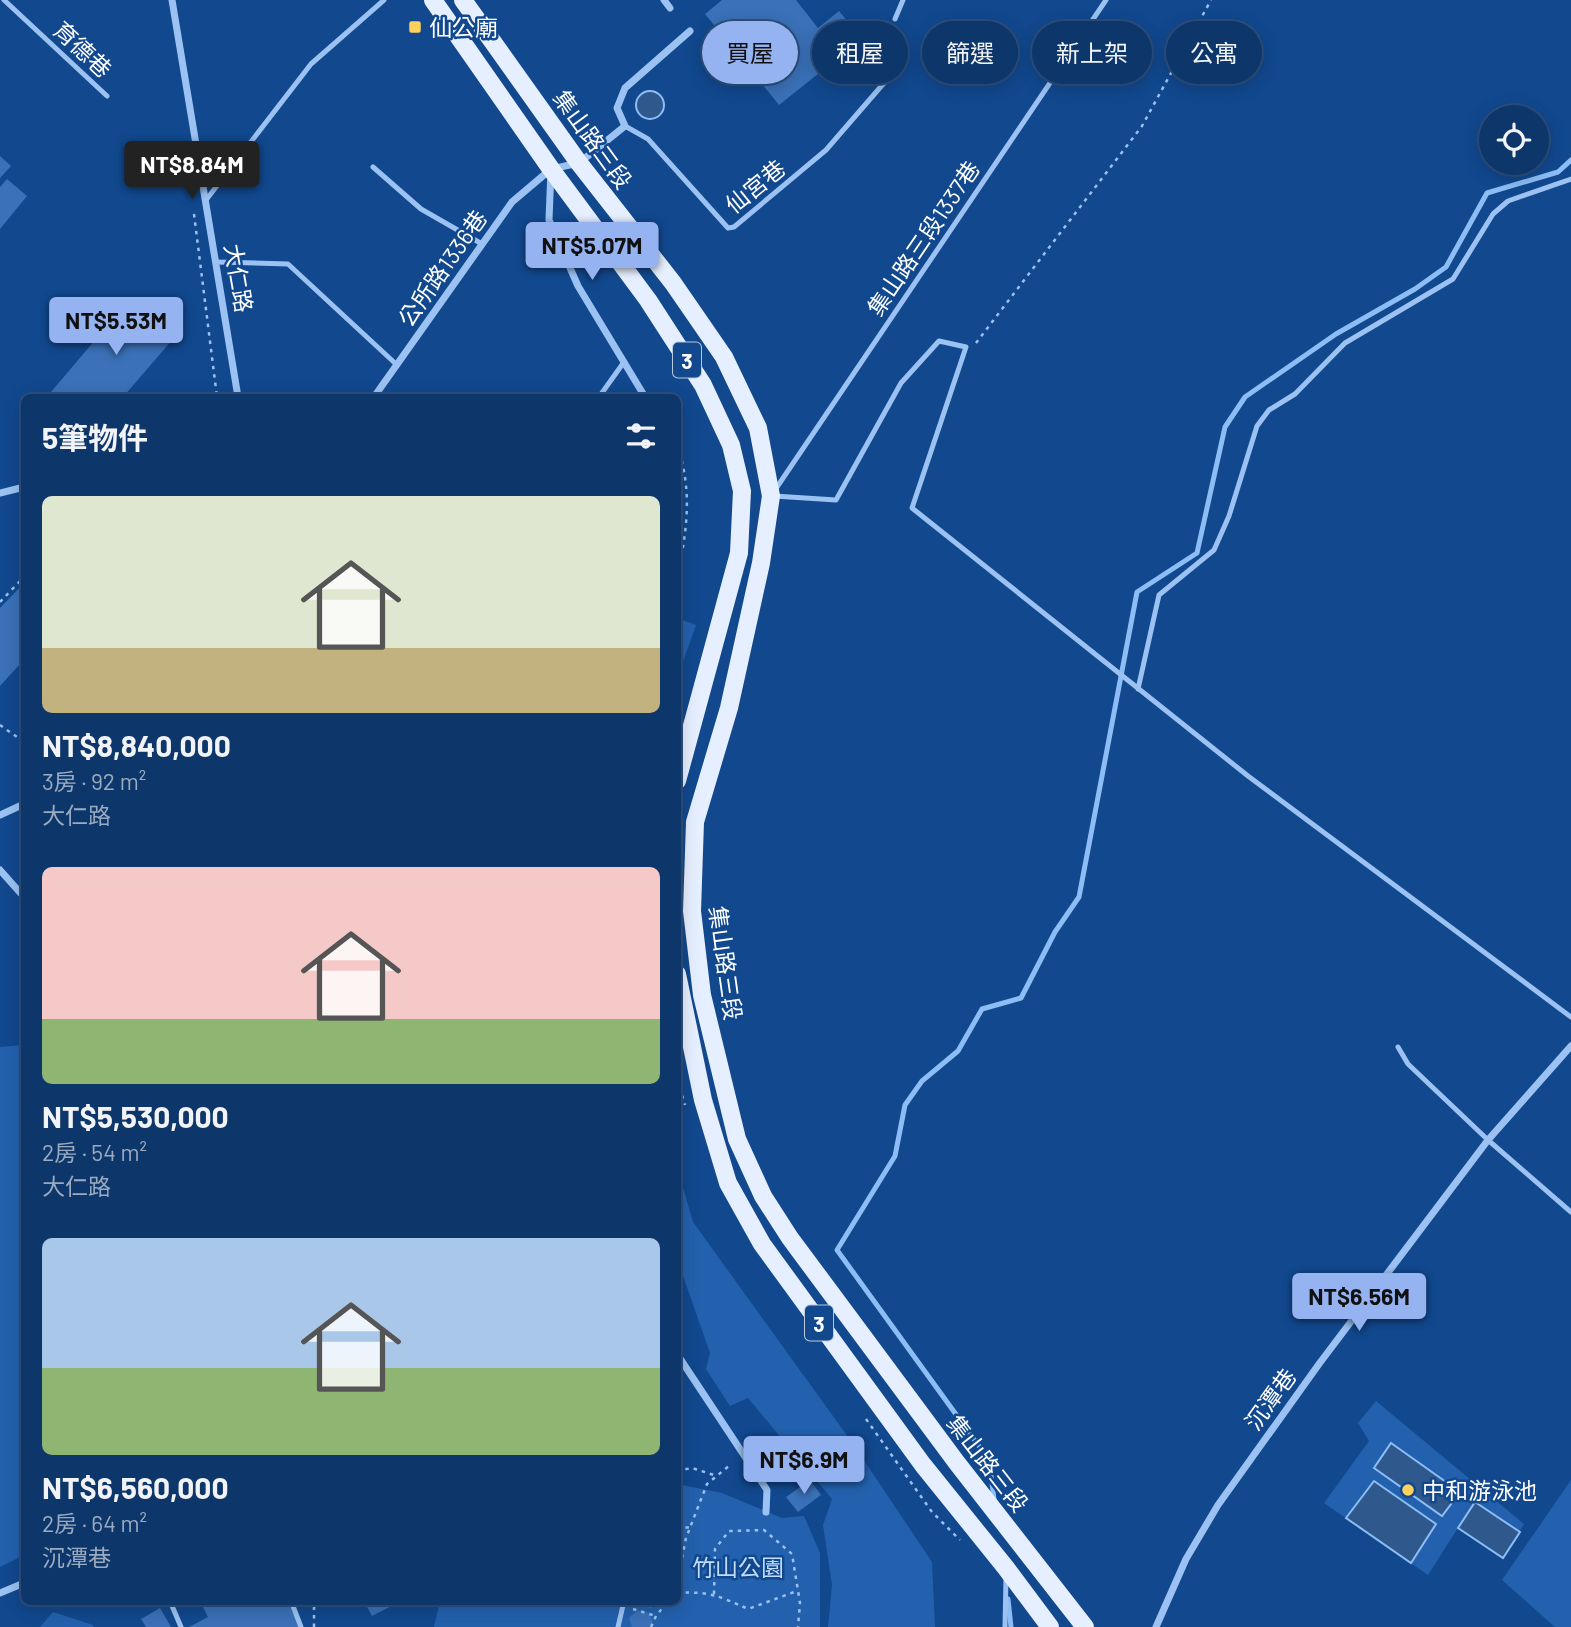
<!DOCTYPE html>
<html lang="zh-TW">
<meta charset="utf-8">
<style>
body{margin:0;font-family:Barlow,"Noto Sans TC",sans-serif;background:#163e70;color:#f1f3f6;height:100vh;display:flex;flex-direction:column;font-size:26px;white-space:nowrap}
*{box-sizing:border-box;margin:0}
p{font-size:23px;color:#9aabc1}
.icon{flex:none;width:38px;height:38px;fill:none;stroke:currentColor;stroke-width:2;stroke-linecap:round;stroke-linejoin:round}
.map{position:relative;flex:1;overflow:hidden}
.side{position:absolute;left:21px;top:394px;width:660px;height:1211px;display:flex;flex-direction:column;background:#0d366a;border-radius:10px;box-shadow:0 4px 18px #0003,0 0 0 2px #2d507e}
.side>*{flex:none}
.guide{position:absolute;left:702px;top:21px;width:665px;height:63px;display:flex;gap:14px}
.fabs{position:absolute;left:1479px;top:105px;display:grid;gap:14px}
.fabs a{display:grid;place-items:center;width:70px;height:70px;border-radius:50%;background:#0d366a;box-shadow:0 4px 18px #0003,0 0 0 2px #2d507e;font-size:35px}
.price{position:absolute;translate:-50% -60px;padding:0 16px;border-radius:7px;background:#95b2f1;color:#111;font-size:23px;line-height:46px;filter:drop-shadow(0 2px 4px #0008)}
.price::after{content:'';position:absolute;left:50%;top:42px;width:21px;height:16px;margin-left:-10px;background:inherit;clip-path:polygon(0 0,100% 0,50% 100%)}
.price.selected{background:#222;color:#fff}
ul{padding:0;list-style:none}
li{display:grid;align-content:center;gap:14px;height:371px;padding:0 21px}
li span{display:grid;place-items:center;height:217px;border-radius:10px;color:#555}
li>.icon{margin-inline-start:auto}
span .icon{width:126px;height:126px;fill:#fffc;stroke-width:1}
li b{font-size:30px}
h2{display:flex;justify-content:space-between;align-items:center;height:84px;padding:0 21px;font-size:30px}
.pill{padding:0 24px;border-radius:32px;background:#0d366a;box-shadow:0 4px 18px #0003,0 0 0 2px #2d507e;font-size:24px;line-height:63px}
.pill.selected{background:#95b2f1;color:#111}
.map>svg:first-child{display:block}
.green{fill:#2361ae}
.water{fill:#2f588c;stroke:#8cbdf5;stroke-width:2}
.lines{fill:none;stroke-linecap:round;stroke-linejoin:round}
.stream{stroke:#8cbdf5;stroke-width:5}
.building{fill:#3a71b8}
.path{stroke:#9bc2f2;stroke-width:2.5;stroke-dasharray:3.5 5;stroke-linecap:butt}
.lane{stroke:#9bc2f2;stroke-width:5}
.street{stroke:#9bc2f2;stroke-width:7}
.primary{stroke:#e6efff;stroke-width:18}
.poi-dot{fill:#ffd05c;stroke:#11488e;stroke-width:2.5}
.labels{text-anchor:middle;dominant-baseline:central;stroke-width:5;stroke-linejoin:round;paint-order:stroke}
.shield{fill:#11488e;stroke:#b8c8dd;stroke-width:2}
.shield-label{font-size:21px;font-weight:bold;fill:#fff}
.poi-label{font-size:23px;fill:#fff;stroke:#11488e;text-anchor:start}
.street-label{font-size:23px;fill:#fff;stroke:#11488e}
.park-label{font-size:23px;fill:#c2dcfd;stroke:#11488e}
</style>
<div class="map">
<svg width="1571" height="1627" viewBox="0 0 1571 1627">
<rect width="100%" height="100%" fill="#11488e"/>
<path class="green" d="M677,618L696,625L677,679Z
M24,1045V1555L0,1567V1047Z
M677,1167L693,1222L851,1441L932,1562L935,1627H828L832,1585L823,1525L832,1499L748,1398L730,1406L706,1369L710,1353L683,1276L677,1266Z
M1376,1401L1524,1524L1503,1558L1458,1528L1428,1575L1324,1503L1369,1441L1358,1423Z
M1571,1480V1627H1555L1502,1580Z
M677,1484L722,1493L782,1518L804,1516L820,1553V1627H434L440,1601H677Z
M53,1612L93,1625L94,1627H40Z"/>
<path class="water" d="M636 105a14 14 0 1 1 28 0a14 14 0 1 1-28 0Z
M1391,1443L1460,1492L1442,1516L1374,1468Z
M1374,1481L1436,1524L1411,1563L1346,1518Z
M1475,1502L1520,1532L1503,1558L1458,1528Z"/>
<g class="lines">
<path class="stream" d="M994,1499L989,1460L837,1250L895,1156L905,1105L922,1081L958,1051L982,1009L1021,998L1055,932L1079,897L1137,592L1197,553L1225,427L1245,397L1336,334L1415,289L1446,267L1487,193L1558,172L1571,160
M1008,1599L1011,1627"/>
</g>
<path class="building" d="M722,0H796L818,28L839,11L862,39L779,105L705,14Z
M0,156L11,166L0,178Z
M7,179L27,196L0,229V187Z
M128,301L173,339L123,397H57L51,392Z
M24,583V667L21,663L0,686V608Z
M810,1480L821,1495L798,1512L786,1497Z
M200,1601H287L300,1627H189L208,1617Z
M364,1601H401L372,1616Z
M640,1601H659L651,1608L640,1605Z
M160,1608L171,1627H146L141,1619Z
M638,1610L649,1613L653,1622L649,1627H632L629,1618Z"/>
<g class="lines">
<path class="path" d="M194,214L217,397
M976,343L1142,126L1211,0
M677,444C693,492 687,530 677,579
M0,602L24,577
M0,725L17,737L24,736
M677,1079L685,1105
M866,1419L932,1512L960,1540
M677,1471L692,1468L717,1476
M677,1529L690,1527
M677,1583L686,1538L707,1484L730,1465
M677,1593C709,1591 719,1596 748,1609L797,1591
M714,1594L715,1549L729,1531L764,1530L792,1554L800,1603L798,1627
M633,1609L656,1616
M314,1627V1608L316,1601
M651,1627L656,1616L668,1601"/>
<path class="lane" d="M4,0L107,96
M895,19L903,0
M625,126L648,139L728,228L734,227L826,150L903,61
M373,167L421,209L482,244
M206,200L311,64L384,0
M216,262L288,264L397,365
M599,397L624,362
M775,490L1106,0
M774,496L836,500L901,383L939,341L966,347L912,508L1248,776L1571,1017
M1138,689L1159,595L1214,550L1229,516L1257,426L1269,410L1295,394L1345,343L1453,279L1493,214L1508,201L1571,179
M1398,1047L1408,1064L1488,1140L1571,1212
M170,1601L181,1627
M291,1601L301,1627
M618,1627L624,1601
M1005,1627L1006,1577"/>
<path class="street" d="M172,0L238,397
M664,0L670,8
M374,397L512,202L551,169
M645,397L578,286L549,220L551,169L579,163L625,126L617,108L625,88L690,31
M0,493L24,487
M0,815L24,804
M0,870L24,897
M677,1354L767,1490L766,1512
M0,1593L24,1583
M1156,1627L1186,1559L1218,1505L1319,1364L1488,1140L1571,1046"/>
<path class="primary" d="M433,0L551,169L648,300L703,385L731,445L742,491L739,553L677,781
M463,0L579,163L673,283L724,357L758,428L771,496L761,563L729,708L695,822L692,911L702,995L737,1139L763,1196L790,1238L957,1463L1085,1627
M677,974L703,1100L728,1183L762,1244L923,1465L1006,1568L1050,1627"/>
</g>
<g class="poi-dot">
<rect x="408" y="20" width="14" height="14" rx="3.5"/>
<circle cx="1408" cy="1490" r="7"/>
</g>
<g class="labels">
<g class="shield">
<rect x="673" y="342.5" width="28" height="35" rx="5"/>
<rect x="805" y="1305.5" width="28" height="35" rx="5"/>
</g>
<g class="shield-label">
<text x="687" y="360">3</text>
<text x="819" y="1323">3</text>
</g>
<g class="poi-label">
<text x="429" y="27">仙公廟</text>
<text x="1422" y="1490">中和游泳池</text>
</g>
<g class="street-label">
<text transform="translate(83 49) rotate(43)">育德巷</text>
<text transform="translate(593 139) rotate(54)">集山路三段</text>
<text transform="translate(755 186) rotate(-39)">仙宮巷</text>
<text transform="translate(923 238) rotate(-56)">集山路三段1337巷</text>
<text transform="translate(442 268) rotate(-55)">公所路1336巷</text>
<text transform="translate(239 278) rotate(80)">大仁路</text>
<text transform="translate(726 963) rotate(82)">集山路三段</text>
<text transform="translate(1270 1399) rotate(-54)">沉潭巷</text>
<text transform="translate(988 1463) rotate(52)">集山路三段</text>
</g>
<g class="park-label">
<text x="738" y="1567">竹山公園</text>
</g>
</g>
</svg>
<div class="fabs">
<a><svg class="icon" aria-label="locate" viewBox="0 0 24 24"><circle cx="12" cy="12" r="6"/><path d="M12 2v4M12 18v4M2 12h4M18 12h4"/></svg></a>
</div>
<b class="price selected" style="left:192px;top:201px">NT$8.84M</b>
<b class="price" style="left:592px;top:282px">NT$5.07M</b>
<b class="price" style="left:116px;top:357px">NT$5.53M</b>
<b class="price" style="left:1359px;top:1333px">NT$6.56M</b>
<b class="price" style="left:804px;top:1496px">NT$6.9M</b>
<div class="guide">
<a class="pill selected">買屋</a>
<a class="pill">租屋</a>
<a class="pill">篩選</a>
<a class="pill">新上架</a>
<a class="pill">公寓</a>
</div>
<section class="side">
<h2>5筆物件<svg class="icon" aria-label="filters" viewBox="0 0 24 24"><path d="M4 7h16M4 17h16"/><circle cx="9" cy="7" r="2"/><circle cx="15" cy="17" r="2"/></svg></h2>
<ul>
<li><span style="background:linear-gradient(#dfe7d0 70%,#c2b280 0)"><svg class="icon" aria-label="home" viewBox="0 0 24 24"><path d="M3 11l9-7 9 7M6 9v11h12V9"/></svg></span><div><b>NT$8,840,000</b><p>3房 · 92 m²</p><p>大仁路</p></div></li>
<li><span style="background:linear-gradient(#f6c9c9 70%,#8fb573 0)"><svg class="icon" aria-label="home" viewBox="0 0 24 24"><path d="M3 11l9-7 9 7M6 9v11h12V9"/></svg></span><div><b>NT$5,530,000</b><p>2房 · 54 m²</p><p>大仁路</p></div></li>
<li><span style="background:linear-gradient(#a9c7e8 60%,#8fb573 0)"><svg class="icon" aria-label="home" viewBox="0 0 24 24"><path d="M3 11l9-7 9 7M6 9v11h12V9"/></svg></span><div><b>NT$6,560,000</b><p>2房 · 64 m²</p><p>沉潭巷</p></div></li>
</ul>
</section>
</div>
